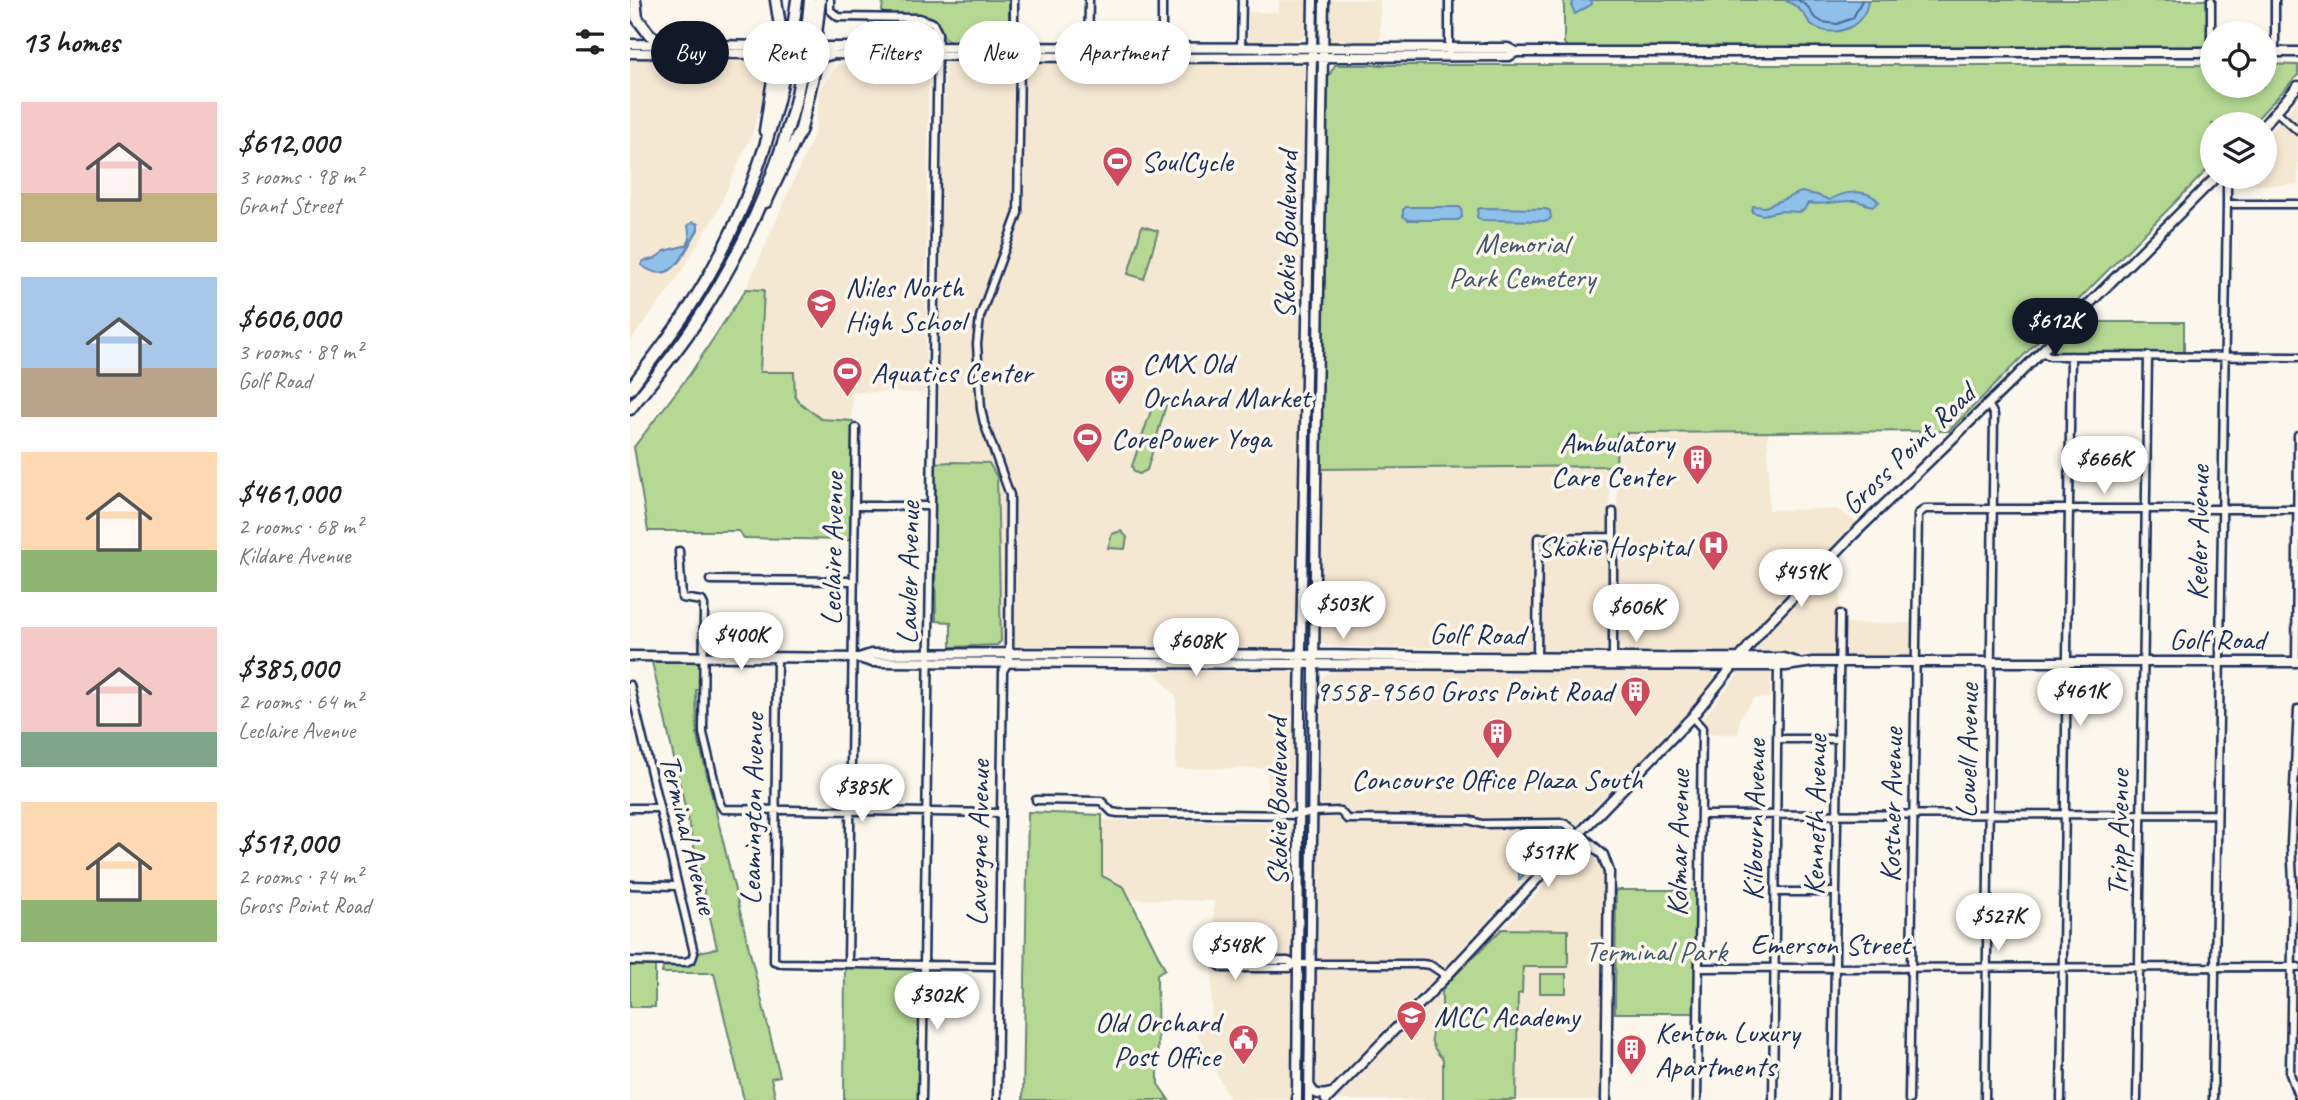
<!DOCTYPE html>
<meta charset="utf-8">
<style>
body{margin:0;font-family:Caveat,sans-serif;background:#f6f6f6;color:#202124;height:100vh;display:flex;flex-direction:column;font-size:26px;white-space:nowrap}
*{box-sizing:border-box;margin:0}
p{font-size:23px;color:#757577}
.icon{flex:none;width:38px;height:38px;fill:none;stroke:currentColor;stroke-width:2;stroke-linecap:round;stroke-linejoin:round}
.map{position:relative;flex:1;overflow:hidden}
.details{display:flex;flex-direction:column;background:#fff;width:630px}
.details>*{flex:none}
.banner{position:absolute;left:21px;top:21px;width:665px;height:63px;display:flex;gap:14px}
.buttons{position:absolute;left:1570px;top:21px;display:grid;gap:14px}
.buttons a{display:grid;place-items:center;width:77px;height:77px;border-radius:50%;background:#fff;box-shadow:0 4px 10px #0003;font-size:35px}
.price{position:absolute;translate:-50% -60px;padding:0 16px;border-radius:24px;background:#fff;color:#222;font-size:23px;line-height:46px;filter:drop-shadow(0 2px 4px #0008)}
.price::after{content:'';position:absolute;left:50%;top:42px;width:21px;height:16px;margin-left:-10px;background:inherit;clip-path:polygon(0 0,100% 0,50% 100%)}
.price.on{background:#111827;color:#fff}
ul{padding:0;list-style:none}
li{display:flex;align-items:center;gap:21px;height:175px;padding:0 21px}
li span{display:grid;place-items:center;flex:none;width:196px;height:140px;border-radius:0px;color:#555}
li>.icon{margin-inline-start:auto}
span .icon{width:84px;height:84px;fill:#fffc;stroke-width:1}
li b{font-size:30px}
h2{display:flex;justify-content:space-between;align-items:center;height:84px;padding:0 21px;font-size:30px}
.tag{padding:0 24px;border-radius:32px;background:#fff;box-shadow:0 4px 10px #0003;font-size:24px;line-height:63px}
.tag.on{background:#111827;color:#fff}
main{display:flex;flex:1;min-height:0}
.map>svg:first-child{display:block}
.built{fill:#f5e8d3}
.green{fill:#b5d893;stroke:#688478;stroke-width:2}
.water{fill:#8ec0ea;stroke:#6086b2;stroke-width:2}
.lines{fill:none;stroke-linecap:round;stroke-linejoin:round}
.shore{stroke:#496996;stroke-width:2}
.minor-casing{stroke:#1b2f5e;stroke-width:11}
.major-casing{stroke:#1b2f5e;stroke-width:13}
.highway-casing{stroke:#1b2f5e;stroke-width:15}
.minor{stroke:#fbf7ec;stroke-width:6}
.major{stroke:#fbf7ec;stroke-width:8}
.highway{stroke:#fbf7ec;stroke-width:10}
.major-bridge-casing{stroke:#1b2f5e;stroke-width:13;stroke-linecap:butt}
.major-bridge{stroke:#fbf7ec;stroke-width:8}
.labels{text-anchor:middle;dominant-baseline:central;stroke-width:7;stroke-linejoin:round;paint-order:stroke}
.poi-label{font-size:30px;fill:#1b2f5e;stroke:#fbf7ec;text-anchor:start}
.street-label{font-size:30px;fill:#1b2f5e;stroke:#fbf7ec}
.park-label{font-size:30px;fill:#42596b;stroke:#fbf7ec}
</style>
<main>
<section class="details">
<h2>13 homes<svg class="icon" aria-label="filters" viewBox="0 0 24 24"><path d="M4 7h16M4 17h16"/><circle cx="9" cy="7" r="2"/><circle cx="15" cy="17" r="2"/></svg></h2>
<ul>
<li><span style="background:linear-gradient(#f6c9c9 65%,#c2b280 0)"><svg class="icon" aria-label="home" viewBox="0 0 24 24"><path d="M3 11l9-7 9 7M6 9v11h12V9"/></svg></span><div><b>$612,000</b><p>3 rooms · 98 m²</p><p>Grant Street</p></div></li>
<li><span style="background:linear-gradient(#a9c7e8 65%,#b9a48a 0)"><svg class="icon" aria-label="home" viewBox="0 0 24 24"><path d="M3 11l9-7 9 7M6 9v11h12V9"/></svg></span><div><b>$606,000</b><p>3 rooms · 89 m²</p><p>Golf Road</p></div></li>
<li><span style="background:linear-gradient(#ffd9b3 70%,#8fb573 0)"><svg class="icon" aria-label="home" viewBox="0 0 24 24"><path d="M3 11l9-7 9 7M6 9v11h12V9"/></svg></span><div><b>$461,000</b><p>2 rooms · 68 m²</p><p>Kildare Avenue</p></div></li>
<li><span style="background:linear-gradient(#f6c9c9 75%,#7fa58c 0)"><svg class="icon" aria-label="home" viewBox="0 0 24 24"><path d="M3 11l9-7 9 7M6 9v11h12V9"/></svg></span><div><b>$385,000</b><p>2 rooms · 64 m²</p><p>Leclaire Avenue</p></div></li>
<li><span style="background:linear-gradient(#ffd9b3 70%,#8fb573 0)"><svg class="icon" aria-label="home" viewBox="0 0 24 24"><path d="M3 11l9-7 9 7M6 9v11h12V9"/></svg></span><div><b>$517,000</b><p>2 rooms · 74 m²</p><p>Gross Point Road</p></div></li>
</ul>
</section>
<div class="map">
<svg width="1668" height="1100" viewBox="0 0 1668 1100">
<rect width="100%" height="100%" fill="#fbf7ec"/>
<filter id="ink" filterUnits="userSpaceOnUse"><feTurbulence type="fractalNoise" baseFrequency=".0143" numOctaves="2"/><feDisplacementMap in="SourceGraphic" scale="14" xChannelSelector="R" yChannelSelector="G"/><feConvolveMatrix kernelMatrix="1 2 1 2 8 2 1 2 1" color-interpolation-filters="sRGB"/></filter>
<g filter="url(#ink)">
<path class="built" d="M649,0H678L677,32L675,37L655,42L618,41V12H649Z
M697,0H750V45L697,44Z
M0,58L138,60L141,68L124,129L86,214L43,285L0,341Z
M315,61H385L382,208L391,207L395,61L675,65L667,638L661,647L636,651L367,645L371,641L304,463Z
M299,63L295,393L222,392L220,540L114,538L109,531H20L4,447L60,374L116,289L185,132L190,90L208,64Z
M1668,100V185H1603L1596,179L1599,177H1634L1635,137Z
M1138,432L1139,510L1207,509L1227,522L1130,624L1104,655L993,653L989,648L986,433Z
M980,466L978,655L830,648L703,647L695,645L690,639L691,469Z
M1193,571L1210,588V624L1282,623V656H1116Z
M733,668L793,671L1079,669L1083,670L1085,677L1051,723L951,820L800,983L697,1088L689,1090L685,1084L687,815L690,680L698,673Z
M523,671H665L663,805L637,809V768L546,769V696Z
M1110,671H1141L1140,698H1124L1110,718L1108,734H1079L1069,723Z
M472,820L658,822L665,826L662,1100H600L561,1022H581L584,901L500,899L494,887L472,876Z
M952,844L976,872L969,1100H706L812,988V981L861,929H873Z"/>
<path class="green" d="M253,0H379V41L317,40C309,34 312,22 302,17C287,10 267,21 252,12Z
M934,0H1578L1577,48L937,47L934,43Z
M1635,64L1668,65V75L1622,124H1582V165L1319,431L987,433L986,466L691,469L698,77L705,65H1582V86H1634Z
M512,226L528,231L514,279L498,274Z
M116,289L134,290L130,372H164L165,396L169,402L191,419L223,421L220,540L114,538L109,531H18L4,447L60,374Z
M1446,322H1554V354L1418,352Z
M524,402L536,405L517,470L509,474L504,472L502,466Z
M323,462L359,463L367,477L371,641L367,645L321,647V622L306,621L304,463Z
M491,531L497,537L495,549L478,548L482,534Z
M22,662H66L70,665L71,690H66L67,734L150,1076L141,1078L146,1100H114L84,973H32L34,963H61L70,952L87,948Z
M398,812L472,815V876L494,887L535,969L527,974L528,1084L539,1100H393Z
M986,890H1069L1066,1013H985Z
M872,929L938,930V967H893L892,993L888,994L886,1100H813V1059C798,1044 797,1032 812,1016V988Z
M0,965H25V1007H0Z
M215,966L290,968L288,1100H214Z
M910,974H936V993H910Z"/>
<path class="water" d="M943,0H961L962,4L945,14L942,7Z
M1155,0H1238C1236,26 1206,40 1183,26C1178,22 1177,18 1173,13C1168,7 1161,3 1155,0Z
M1171,192L1187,195L1200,200C1214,191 1237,188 1249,202L1243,206C1237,205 1232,202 1226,201C1210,200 1194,206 1178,203L1174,210L1169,212L1150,211L1132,215L1122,212L1123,206L1135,207Z
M776,207H828L831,208L832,217L828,220H778L773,216V210Z
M852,208L916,209L920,211L921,218L917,221L852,220L847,217L848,209Z
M63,222L68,224V230C53,253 43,289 11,265L13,261L24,259L35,251L57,245L60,239L58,225Z
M889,830H935L889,880Z"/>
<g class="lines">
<path class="shore" d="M1168,0L1178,7L1184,17L1192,22L1207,24L1223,18L1232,0"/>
<defs>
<path id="minor" d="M200,0V10L208,17L289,18L303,23L308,33L292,1100
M611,48L612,0
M532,49V0
M819,51V0
M1581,52V0
M1645,52V0
M458,58L459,0
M1646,111L1668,131
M1597,204H1668
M1411,352L1420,356L1668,357
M225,506H301
M49,551L52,598L72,601L74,605L73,733L90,804L93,809L371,813
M80,580L224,581
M147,658L144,961L150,963L369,966
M983,658V512
M907,660L908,538L983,537
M1666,662L1668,435
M0,685L64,953L62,959L56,962L0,961
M1668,709L1661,844L1663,881L1660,1074L1668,1096
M1062,717L1072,728L1067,1100
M1147,739H1208
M406,800L471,801L482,812L488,813L669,815L682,812L710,811L717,819L839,820L852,824L931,823L936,824L949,834
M0,808H28
M1071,815L1587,814
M0,885L47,886
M1146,892H1206
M218,963L226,428
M587,964L593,961H658L664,964H792L800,965L817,976
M587,964L593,968H659L664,964
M1069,968L1668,967
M367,1100L373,671L379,661L380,495L354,423L351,409L347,344L350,317L388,213L390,56L384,37V0
M1143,1100L1148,666
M1203,1100L1210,614
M1279,1100L1288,514L1295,509H1668
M1355,1100L1364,415L1358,404
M1431,1100L1441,356
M1507,1100L1518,356
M1583,1100L1597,204V182L1593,177"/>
<path id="major" d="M0,44L59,45
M79,45L142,46
M182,47L878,48L886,52H1582
M1634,52H1668
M0,53L140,54
M197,54L532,58L879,56L886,52
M1634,125L1668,86
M0,656L229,658L242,662L1156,666L1183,662H1668
M229,658L241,654C545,650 849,660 1153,658L1167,662
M949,834L973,855L979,872L976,1100
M679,1084C683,1095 690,1096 701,1093
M667,1100L670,702L683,0
M679,1100L687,405L694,0
M696,1100L812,981L949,834L1062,717L1137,624L1224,534L1383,380L1586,177"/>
<path id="highway" d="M5,0L7,18L19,34L26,39L65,41L83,46
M182,68L190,0
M135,131L149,41L150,26L146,0
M136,202L171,129L186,63L193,56L201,54
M0,389C21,360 44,332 63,302C121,210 153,107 167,0
M0,409C22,381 45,354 65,324C106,263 139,192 160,121C172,83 176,40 180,0"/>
</defs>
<use href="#minor" class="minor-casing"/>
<use href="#major" class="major-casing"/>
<use href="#highway" class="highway-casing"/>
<use href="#minor" class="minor"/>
<use href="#major" class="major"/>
<use href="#highway" class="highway"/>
<defs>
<path id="major-bridge" d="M142,46L179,47
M140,54H178"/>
</defs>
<use href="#major-bridge" class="major-bridge-casing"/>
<use href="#major-bridge" class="major-bridge"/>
</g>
</g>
<defs>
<symbol id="stadium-pin" viewBox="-11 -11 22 30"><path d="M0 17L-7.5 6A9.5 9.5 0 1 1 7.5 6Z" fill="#d1495b" stroke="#fbf7ec"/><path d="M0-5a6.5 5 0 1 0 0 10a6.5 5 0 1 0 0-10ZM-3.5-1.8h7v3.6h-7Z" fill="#fff"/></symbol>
<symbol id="school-pin" viewBox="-11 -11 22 30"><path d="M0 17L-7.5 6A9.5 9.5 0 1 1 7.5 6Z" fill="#d1495b" stroke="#fbf7ec"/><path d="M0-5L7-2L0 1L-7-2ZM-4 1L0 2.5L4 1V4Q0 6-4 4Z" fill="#fff"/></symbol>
<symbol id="theatre-pin" viewBox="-11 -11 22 30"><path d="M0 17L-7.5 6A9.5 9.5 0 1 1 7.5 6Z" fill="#d1495b" stroke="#fbf7ec"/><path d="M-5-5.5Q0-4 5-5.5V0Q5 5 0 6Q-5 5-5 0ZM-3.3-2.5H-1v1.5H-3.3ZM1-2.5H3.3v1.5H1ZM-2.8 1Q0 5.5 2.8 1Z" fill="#fff"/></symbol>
<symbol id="building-pin" viewBox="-11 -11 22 30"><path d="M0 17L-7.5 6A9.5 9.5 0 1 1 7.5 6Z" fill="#d1495b" stroke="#fbf7ec"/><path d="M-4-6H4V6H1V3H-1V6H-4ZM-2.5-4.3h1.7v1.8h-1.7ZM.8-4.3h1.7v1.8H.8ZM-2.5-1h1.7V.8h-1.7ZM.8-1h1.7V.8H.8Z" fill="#fff"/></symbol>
<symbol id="hospital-pin" viewBox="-11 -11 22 30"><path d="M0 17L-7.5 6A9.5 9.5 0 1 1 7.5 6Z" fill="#d1495b" stroke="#fbf7ec"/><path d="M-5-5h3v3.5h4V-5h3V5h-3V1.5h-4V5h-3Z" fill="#fff"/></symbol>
<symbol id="civic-pin" viewBox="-11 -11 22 30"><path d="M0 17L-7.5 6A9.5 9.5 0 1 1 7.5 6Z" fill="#d1495b" stroke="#fbf7ec"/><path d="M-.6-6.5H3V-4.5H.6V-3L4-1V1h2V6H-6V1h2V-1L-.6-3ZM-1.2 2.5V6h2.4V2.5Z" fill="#fff"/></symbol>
</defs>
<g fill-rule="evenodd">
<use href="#stadium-pin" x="470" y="144" width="35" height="47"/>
<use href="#school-pin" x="174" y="286" width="35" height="47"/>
<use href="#stadium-pin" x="200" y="354" width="35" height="47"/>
<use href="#theatre-pin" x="472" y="362" width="35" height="47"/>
<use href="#stadium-pin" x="440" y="420" width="35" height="47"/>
<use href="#building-pin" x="1050" y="442" width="35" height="47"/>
<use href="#hospital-pin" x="1066" y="528" width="35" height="47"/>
<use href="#building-pin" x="988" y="674" width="35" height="47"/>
<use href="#building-pin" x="850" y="716" width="35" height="47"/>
<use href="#school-pin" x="764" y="998" width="35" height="47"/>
<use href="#civic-pin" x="596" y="1022" width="35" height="47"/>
<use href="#building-pin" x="984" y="1032" width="35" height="47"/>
</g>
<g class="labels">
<g class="poi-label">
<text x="511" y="161">SoulCycle</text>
<text x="215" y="287">Niles North<tspan x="215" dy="34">High School</tspan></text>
<text x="512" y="363">CMX Old<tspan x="512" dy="34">Orchard Market</tspan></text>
<text x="241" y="372">Aquatics Center</text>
<text x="481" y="438">CorePower Yoga</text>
<text x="1044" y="442" text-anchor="end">Ambulatory<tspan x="1044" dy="34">Care Center</tspan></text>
<text x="1060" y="546" text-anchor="end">Skokie Hospital</text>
<text x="983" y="691" text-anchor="end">9558-9560 Gross Point Road</text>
<text x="867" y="779" text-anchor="middle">Concourse Office Plaza South</text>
<text x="804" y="1016">MCC Academy</text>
<text x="590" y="1022" text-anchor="end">Old Orchard<tspan x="590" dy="34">Post Office</tspan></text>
<text x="1025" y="1032">Kenton Luxury<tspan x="1025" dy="34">Apartments</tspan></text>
</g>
<g class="street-label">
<text transform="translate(656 235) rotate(-89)">Skokie Boulevard</text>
<text transform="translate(1278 449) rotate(-44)">Gross Point Road</text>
<text transform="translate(1568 533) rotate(-89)">Keeler Avenue</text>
<text transform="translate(202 549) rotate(-89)">Leclaire Avenue</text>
<text transform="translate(278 573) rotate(-89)">Lawler Avenue</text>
<text transform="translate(847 634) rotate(1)">Golf Road</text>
<text x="1587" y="639">Golf Road</text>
<text transform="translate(1337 751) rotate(-89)">Lowell Avenue</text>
<text transform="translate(647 802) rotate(-90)">Skokie Boulevard</text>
<text transform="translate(1261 805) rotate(-89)">Kostner Avenue</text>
<text transform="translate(122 809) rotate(-89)">Leamington Avenue</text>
<text transform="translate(1185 815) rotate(-89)">Kenneth Avenue</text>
<text transform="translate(1124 820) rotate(-89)">Kilbourn Avenue</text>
<text transform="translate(1488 833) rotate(-89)">Tripp Avenue</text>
<text transform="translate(59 834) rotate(76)">Terminal Avenue</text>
<text transform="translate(348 843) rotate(-89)">Lavergne Avenue</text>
<text transform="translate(1048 843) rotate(-89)">Kolmar Avenue</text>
<text x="1200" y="944">Emerson Street</text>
</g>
<g class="park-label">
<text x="892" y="243">Memorial<tspan x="892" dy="34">Park Cemetery</tspan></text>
<text x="1026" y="951">Terminal Park</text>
</g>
</g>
</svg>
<div class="buttons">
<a><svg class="icon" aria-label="locate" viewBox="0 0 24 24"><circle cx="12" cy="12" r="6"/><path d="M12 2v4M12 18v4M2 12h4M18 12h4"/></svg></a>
<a><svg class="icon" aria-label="layers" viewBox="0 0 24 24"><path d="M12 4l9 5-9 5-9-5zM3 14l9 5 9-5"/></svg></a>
</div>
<b class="price on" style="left:1425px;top:358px">$612K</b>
<b class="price" style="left:1474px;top:496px">$666K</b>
<b class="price" style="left:1171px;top:609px">$459K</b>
<b class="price" style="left:713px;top:641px">$503K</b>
<b class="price" style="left:1006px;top:644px">$606K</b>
<b class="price" style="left:111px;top:672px">$400K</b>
<b class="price" style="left:566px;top:678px">$608K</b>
<b class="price" style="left:1450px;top:728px">$461K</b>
<b class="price" style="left:232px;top:824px">$385K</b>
<b class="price" style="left:918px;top:889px">$517K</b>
<b class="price" style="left:1368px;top:953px">$527K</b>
<b class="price" style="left:605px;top:982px">$548K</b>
<b class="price" style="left:307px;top:1032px">$302K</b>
<div class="banner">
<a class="tag on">Buy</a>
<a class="tag">Rent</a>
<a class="tag">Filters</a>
<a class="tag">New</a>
<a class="tag">Apartment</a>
</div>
</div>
</main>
